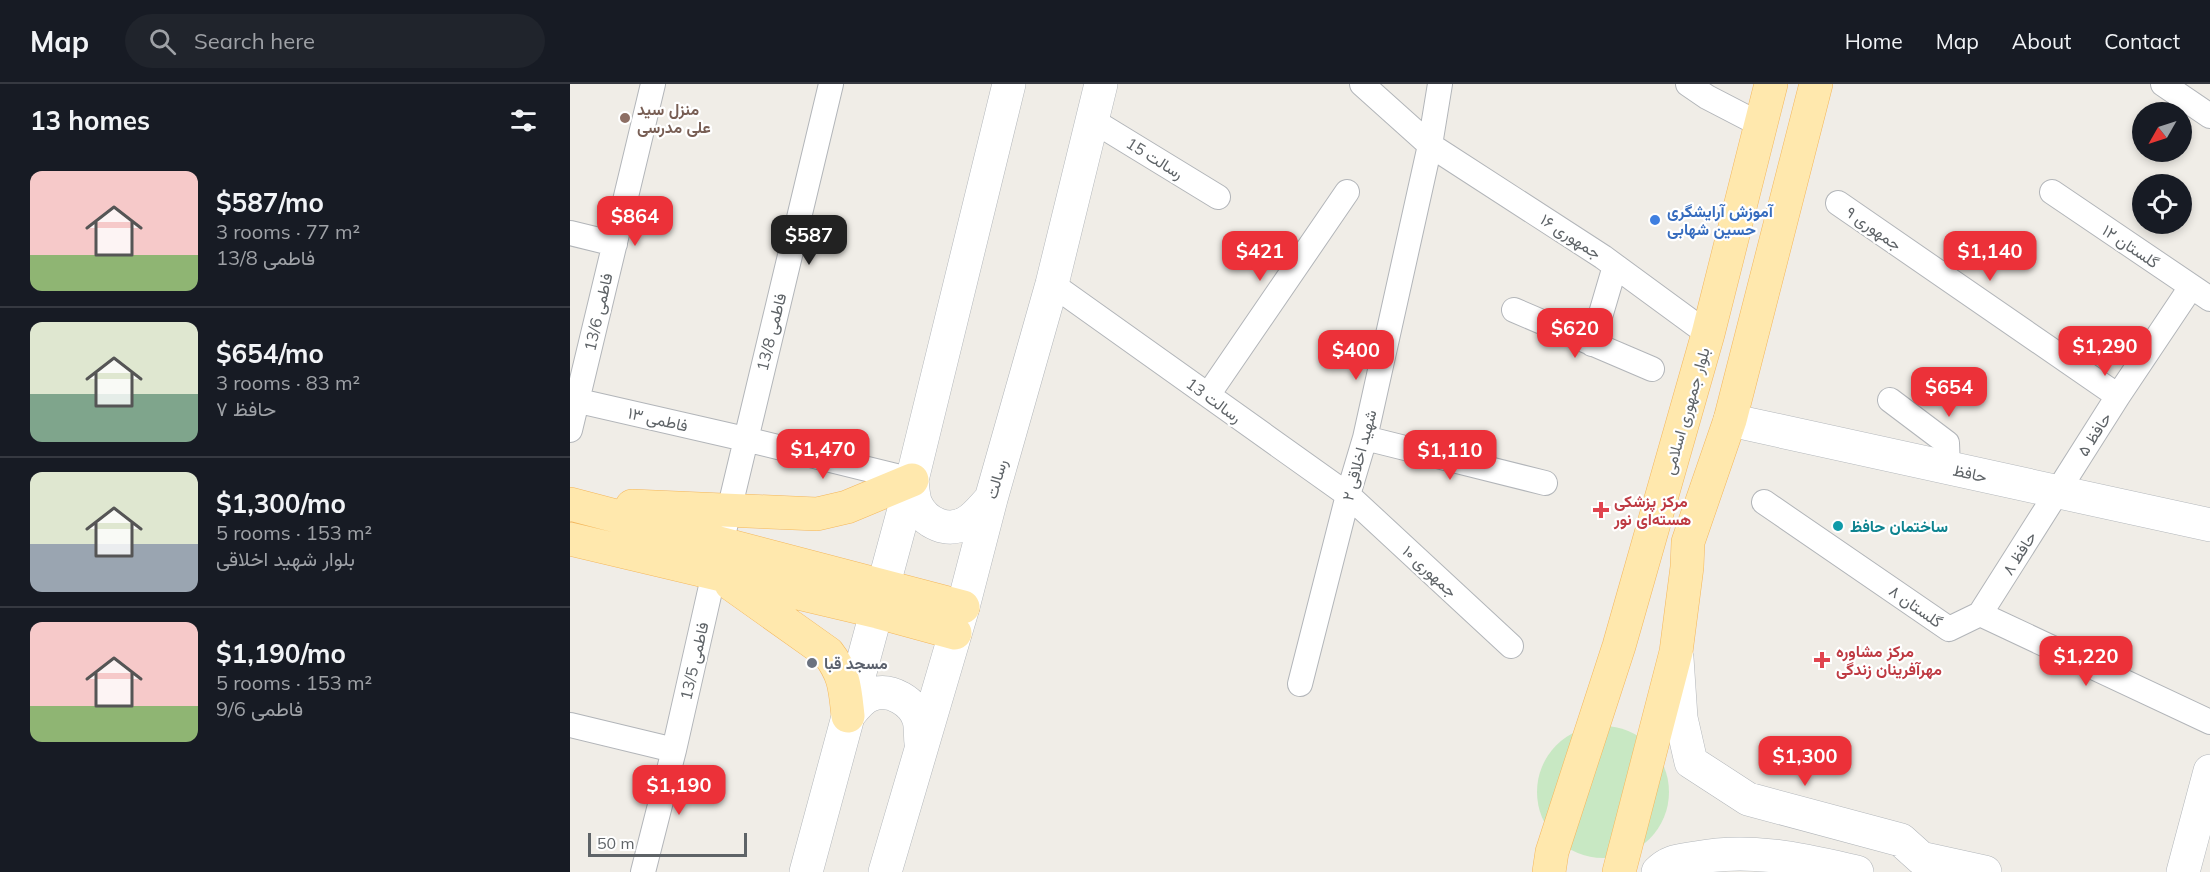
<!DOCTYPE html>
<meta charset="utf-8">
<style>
body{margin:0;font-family:Mulish,Vazirmatn,sans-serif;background:#20242c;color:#f1f3f6;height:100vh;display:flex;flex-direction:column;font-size:22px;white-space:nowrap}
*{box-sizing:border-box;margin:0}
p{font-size:20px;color:#9ea1a6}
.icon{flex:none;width:33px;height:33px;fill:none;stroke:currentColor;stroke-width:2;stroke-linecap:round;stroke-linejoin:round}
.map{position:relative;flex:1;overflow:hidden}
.drawer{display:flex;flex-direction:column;background:#171b24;width:570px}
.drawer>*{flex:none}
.needle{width:39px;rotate:231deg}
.fabs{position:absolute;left:1562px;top:18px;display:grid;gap:12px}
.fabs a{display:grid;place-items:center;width:60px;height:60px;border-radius:50%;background:#171b24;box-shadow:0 3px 9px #0003;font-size:30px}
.scale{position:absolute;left:18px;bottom:15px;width:159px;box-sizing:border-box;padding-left:6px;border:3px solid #5e6367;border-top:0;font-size:16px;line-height:21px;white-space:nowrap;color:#5e6367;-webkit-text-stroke:4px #fff;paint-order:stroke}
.price{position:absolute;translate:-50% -51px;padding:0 14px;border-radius:12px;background:#ec3139;color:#fff;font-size:20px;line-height:39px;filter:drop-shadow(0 2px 3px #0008)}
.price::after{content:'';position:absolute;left:50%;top:36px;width:18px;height:14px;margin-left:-9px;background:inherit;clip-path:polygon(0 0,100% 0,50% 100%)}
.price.selected{background:#222;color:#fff}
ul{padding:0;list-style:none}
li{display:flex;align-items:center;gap:18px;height:150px;padding:0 30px}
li+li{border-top:2px solid #363941}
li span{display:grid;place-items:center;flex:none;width:168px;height:120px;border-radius:12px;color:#555}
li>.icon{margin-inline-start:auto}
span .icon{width:72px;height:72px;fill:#fffc;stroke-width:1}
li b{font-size:26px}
h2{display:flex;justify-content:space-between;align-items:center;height:72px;padding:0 30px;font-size:26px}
header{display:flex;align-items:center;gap:36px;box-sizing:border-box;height:84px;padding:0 30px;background:#171b24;border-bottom:2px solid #363941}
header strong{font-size:28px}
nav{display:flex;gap:33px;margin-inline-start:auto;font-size:21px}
.search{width:420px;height:54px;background:#20242c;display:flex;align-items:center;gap:15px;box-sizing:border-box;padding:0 21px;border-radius:33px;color:#9ea1a6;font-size:22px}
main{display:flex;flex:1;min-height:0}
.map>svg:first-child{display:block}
.green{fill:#c8e8c3}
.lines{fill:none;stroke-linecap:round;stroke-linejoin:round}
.street-casing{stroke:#b2b5b9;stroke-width:26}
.secondary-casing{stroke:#b3b7bb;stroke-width:34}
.primary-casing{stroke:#f4b75c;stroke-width:34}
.street{stroke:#fff;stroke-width:24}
.secondary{stroke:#fff;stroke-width:33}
.primary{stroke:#ffe8ad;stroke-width:33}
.education-dot{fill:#8d6e63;stroke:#fff;stroke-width:2}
.shop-dot{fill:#3f7fe0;stroke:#fff;stroke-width:2}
.health-dot{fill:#e0444e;stroke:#fff;stroke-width:2}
.culture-dot{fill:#0f9aa8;stroke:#fff;stroke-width:2}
.worship-dot{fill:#6b7280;stroke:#fff;stroke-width:2}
.labels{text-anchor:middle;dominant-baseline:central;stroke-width:4.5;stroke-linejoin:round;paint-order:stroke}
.education-label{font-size:16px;font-weight:bold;fill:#785e54;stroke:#fff;text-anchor:start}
.street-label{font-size:16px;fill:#5e6367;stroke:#fff}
.shop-label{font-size:16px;font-weight:bold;fill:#366cbe;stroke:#fff;text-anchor:start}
.health-label{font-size:16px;font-weight:bold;fill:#be3a42;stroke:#fff;text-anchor:start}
.culture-label{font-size:16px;font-weight:bold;fill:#0d838f;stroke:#fff;text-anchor:start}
.worship-label{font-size:16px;font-weight:bold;fill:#5b616d;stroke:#fff;text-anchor:start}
</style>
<header>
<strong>Map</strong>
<div class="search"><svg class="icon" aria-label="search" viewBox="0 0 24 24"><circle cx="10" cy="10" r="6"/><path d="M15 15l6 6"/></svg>Search here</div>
<nav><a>Home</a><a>Map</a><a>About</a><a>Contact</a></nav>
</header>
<main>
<section class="drawer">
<h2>13 homes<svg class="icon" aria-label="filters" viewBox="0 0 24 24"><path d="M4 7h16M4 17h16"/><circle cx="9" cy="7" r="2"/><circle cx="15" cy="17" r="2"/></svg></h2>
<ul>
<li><span style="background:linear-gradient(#f6c9c9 70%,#8fb573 0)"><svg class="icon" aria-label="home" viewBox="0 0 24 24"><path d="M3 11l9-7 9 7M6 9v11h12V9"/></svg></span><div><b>$587/mo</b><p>3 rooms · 77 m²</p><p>فاطمی 13/8</p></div></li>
<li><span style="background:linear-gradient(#dfe7d0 60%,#7fa58c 0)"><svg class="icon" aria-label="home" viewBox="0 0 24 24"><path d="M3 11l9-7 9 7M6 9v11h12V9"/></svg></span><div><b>$654/mo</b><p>3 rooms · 83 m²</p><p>حافظ ۷</p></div></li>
<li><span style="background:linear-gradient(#dfe7d0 60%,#9aa5b1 0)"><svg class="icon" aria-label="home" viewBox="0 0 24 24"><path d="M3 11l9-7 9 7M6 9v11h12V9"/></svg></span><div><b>$1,300/mo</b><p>5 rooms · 153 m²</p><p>بلوار شهید اخلاقی</p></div></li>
<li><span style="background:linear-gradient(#f6c9c9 70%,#8fb573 0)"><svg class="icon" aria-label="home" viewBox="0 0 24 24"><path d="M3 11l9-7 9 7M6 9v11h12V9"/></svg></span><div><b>$1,190/mo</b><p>5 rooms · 153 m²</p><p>فاطمی 9/6</p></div></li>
</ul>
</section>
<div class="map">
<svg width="1640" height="788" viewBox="0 0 1640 788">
<rect width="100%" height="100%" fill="#f0ede7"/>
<path class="green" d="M967 708a66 66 0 1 1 132 0a66 66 0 1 1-132 0Z"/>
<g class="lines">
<defs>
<path id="street" d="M792,0L860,61L1033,173L1138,250
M1118,0L1137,13L1191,41
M1593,0L1640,32
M522,36L648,113
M1482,108L1640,215
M1268,119L1548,312
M0,149L45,160
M482,200L778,411L941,562
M944,226L1082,285
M1022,260L1045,182
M638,311L777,108
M0,315L175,355L342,396
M1320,316L1377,359L1378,384
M0,346L83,0
M795,354L975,399
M1194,418L1379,545L1410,530
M151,460L261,0
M1410,530L1548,312L1621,203
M1410,530L1640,638
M730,600L778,411L795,354L860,61L870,0
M0,641L104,666
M73,788L104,666L144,489"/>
<path id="secondary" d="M1160,336L1640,441
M342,396C343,404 343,413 346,420C355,439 378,450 397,438C406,433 414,422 421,415
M1107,574L1111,634L1121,678L1178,715L1331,756L1351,774L1415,788
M278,632C285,623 292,613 303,610C321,604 344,618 349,636C351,643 350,652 351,659
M236,788L342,396L439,0
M315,788L393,523L421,415L482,200L531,0
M1088,788C1100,776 1110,777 1126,774C1182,763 1233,776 1287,788
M1613,788L1640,687"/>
<path id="primary" d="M0,420L393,523
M62,422L247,430L277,423L342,396
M0,455L308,528L385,549
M161,500L258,569C275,591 275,605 278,632
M979,788L982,768L1049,562L1138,250L1201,0
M1049,788L1106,568L1117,483L1118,458L1160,336L1246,0"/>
</defs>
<use href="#street" class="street-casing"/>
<use href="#secondary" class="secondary-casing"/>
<use href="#primary" class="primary-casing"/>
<use href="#street" class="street"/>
<use href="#secondary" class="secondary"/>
<use href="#primary" class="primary"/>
</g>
<circle class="education-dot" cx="55" cy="34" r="6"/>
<circle class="shop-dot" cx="1085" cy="136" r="6"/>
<g class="health-dot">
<path d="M1028 417h6v6h6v6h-6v6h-6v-6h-6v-6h6z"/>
<path d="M1249 567h6v6h6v6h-6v6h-6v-6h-6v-6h6z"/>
</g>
<circle class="culture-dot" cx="1268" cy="442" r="6"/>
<circle class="worship-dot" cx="242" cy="579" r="6"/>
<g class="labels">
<g class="education-label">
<text x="67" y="25">منزل سید<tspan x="67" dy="18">علی مدرسی</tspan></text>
</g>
<g class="street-label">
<text transform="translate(585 74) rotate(32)">رسالت 15</text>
<text transform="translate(1304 144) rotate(35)">جمهوری ۹</text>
<text transform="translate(1001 152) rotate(33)">جمهوری ۱۶</text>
<text transform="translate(1561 162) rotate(34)">گلستان ۱۲</text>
<text transform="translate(28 228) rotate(-77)">فاطمی 13/6</text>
<text transform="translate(201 248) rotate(-76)">فاطمی 13/8</text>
<text transform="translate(644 316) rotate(36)">رسالت 13</text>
<text transform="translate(1116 327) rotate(-74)">بلوار جمهوری اسلامی</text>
<text transform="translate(88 335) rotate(13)">فاطمی ۱۳</text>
<text transform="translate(1524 350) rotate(-58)">حافظ ۵</text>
<text transform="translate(789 371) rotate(-75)">شهید اخلاقی ۲</text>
<text transform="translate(1400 389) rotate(12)">حافظ</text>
<text transform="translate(426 395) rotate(-74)">رسالت</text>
<text transform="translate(1449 469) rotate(-58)">حافظ ۸</text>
<text transform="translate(860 487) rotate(43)">جمهوری ۱۰</text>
<text transform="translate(1346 522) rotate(35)">گلستان ۸</text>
<text transform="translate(124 577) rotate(-77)">فاطمی 13/5</text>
</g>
<g class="shop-label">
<text x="1097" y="127">آموزش آرایشگری<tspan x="1097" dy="18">حسین شهابی</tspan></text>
</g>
<g class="health-label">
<text x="1044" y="417">مرکز پزشکی<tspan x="1044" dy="18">هسته‌ای نور</tspan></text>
<text x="1266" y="567">مرکز مشاوره<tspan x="1266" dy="18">مهرآفرینان زندگی</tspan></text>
</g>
<g class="culture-label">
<text x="1280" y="442">ساختمان حافظ</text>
</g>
<g class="worship-label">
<text x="254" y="579">مسجد قبا</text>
</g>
</g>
</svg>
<div class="fabs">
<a><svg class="needle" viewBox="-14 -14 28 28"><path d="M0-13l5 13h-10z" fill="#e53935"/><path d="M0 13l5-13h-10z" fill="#9ea1a6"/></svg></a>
<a><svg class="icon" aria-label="locate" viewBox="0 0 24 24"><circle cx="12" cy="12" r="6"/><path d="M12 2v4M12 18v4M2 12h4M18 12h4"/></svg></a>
</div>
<div class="scale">50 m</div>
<b class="price" style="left:65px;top:163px">$864</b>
<b class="price selected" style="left:239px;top:182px">$587</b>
<b class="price" style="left:690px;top:198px">$421</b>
<b class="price" style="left:1420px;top:198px">$1,140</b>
<b class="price" style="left:1005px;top:275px">$620</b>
<b class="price" style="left:1535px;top:293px">$1,290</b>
<b class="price" style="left:786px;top:297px">$400</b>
<b class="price" style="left:1379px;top:334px">$654</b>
<b class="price" style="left:253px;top:396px">$1,470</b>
<b class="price" style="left:880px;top:397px">$1,110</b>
<b class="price" style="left:1516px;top:603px">$1,220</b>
<b class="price" style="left:1235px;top:703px">$1,300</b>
<b class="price" style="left:109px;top:732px">$1,190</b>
</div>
</main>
